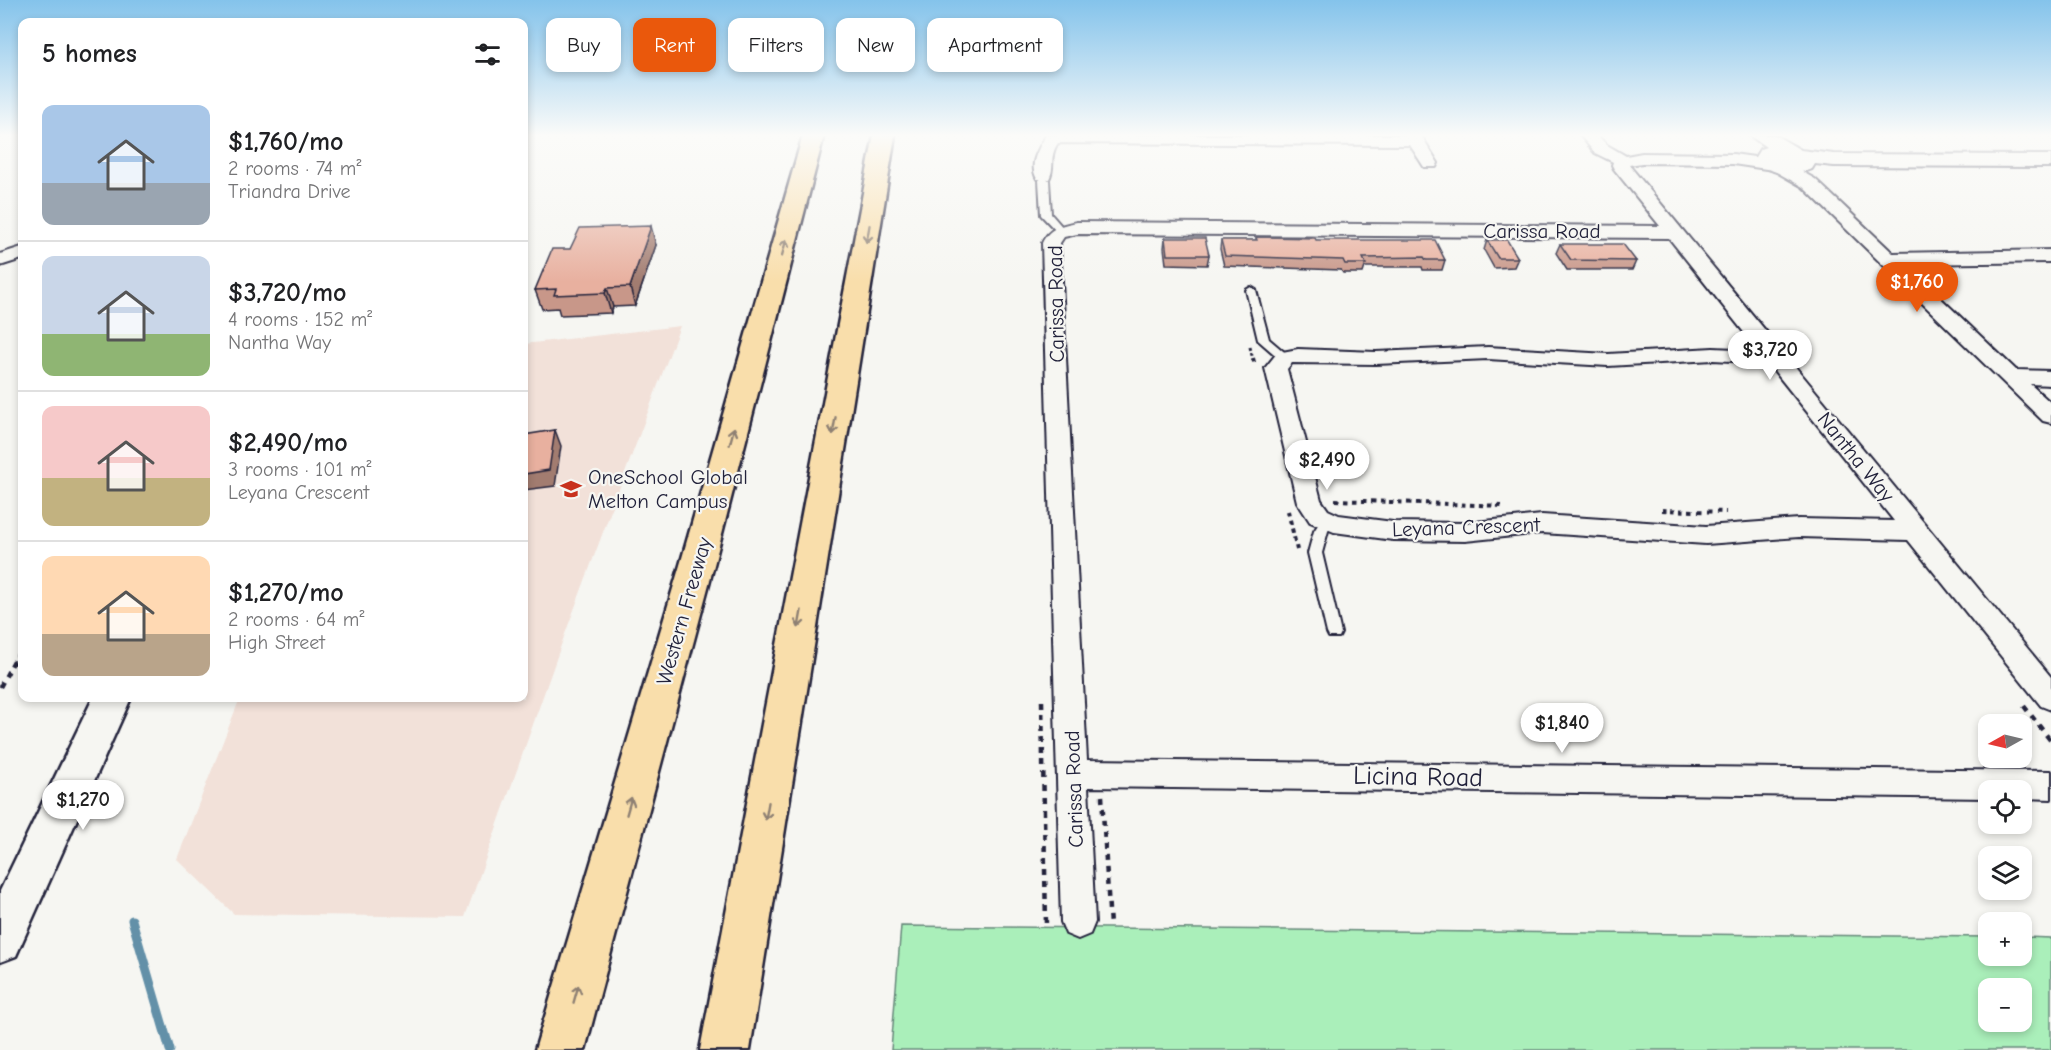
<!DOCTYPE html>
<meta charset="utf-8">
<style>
body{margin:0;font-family:"Comic Neue",sans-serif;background:#f6f6f6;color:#202124;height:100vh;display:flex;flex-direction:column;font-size:22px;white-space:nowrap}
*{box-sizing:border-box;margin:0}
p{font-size:20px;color:#757577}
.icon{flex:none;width:33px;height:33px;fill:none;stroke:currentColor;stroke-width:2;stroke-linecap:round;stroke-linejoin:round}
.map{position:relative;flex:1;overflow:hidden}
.drawer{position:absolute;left:18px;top:18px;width:510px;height:684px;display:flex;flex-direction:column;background:#fff;border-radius:12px;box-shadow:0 3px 9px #0003}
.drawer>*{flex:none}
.top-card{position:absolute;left:546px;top:18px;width:570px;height:54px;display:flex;gap:12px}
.needle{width:39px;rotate:262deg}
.fabs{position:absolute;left:1978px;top:714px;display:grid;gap:12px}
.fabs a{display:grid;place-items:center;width:54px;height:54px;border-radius:12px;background:#fff;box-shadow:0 3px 9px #0003;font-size:30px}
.price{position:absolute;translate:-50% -51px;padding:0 14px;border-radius:21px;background:#fff;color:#222;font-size:20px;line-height:39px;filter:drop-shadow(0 2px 3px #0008)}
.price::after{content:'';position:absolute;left:50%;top:36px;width:18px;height:14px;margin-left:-9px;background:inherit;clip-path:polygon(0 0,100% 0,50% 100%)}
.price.on{background:#ea580c;color:#fff}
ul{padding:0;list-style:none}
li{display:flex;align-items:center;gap:18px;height:150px;padding:0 24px}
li+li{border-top:2px solid #e0e0e0}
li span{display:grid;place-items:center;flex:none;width:168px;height:120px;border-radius:12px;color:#555}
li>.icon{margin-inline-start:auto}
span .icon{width:72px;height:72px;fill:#fffc;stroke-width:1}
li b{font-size:26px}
h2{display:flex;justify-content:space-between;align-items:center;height:72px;padding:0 24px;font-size:26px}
.pill{padding:0 21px;border-radius:12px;background:#fff;box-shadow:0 3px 9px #0003;font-size:21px;line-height:54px}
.pill.on{background:#ea580c;color:#fff}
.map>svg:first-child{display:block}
.built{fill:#f2e1d9}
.green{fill:#aaefba;stroke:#66887a;stroke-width:1.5;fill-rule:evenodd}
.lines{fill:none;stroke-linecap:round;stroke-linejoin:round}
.stream{stroke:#6390a8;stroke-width:9}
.service-casing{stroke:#22223b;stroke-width:4}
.minor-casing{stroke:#22223b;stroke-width:4}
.tertiary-casing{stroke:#22223b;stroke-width:4}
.secondary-casing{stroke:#22223b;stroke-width:5}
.motorway-casing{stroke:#22223b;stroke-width:5}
.path-far2{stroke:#22223b;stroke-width:3;stroke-dasharray:3 3;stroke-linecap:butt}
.path-far1{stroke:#22223b;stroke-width:4;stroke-dasharray:4.5 4.5;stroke-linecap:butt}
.path{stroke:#22223b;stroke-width:4.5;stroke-dasharray:6 6;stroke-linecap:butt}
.service{fill:#f6f6f2;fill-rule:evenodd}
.minor{fill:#f6f6f2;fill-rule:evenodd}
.tertiary{fill:#f6f6f2;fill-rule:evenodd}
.secondary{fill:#f6f6f2;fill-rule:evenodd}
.motorway{fill:#f9deab;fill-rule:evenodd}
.wall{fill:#c89789;stroke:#22223b;stroke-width:1.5}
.shaded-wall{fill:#a27b6f;stroke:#22223b;stroke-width:1.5}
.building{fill:#e8b09f;stroke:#22223b;stroke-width:1.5}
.oneway{stroke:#8e8073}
.labels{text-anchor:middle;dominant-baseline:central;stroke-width:4.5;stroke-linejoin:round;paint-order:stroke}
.street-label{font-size:21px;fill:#22223b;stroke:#f6f6f2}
.poi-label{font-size:21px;fill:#22223b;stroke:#f6f6f2;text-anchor:start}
.near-street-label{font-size:26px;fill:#22223b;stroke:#f6f6f2}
</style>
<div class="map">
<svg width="2051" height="1050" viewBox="0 0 2051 1050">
<rect width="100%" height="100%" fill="#f6f6f2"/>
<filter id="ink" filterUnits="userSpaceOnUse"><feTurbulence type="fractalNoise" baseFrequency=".0167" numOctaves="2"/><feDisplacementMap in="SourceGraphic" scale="12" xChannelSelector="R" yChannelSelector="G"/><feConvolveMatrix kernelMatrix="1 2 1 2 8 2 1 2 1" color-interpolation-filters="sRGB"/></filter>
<g filter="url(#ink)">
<path class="built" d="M680,326L565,634L465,917L234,914L177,859L240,698H524V344Z"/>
<path class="green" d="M901,926L1989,937V956H2022V937L2051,938V1050H891ZM1989,988H2022V1022H1989Z"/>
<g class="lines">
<path class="stream" d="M132,920L170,1050"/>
<defs>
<path id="service" d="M1044,177L1049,180L1051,214L1065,230V234H1059L1041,215L1039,180Z
M1251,287L1256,290L1269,339L1289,356V360H1281L1258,340L1246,290Z
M1328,515L1335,520L1328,531L1322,553L1341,633L1339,637H1329L1327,633L1308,553L1314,531L1323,517Z"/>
<path id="minor" d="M1046,135H1421L1438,163L1436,167H1424L1410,145L1058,143C1048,158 1056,166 1049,179H1037C1028,163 1039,149 1046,135Z
M1580,135H1597L1607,145L1626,156L1642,153L1733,154L1783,161L1815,179L1893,253L2051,250V262L1905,264L2016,370L2051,371V385L2030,384L2051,403V423L2043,421L1803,187L1773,170L1733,164L1642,163L1629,165L2051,677V710L2041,706L1908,540L1799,537L1706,544L1542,533L1465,541L1393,540L1334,532L1310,522L1297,502L1265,368L1277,353L1298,349L1376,352L1488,347L1608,354L1713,348L1758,350L1669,238L1077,234L1064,237L1060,243L1087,760L2051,771V799L2022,798V790H1989V798L1088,787L1095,922L1090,934L1078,939L1066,934L1061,922L1042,243C1049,228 1061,225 1077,222L1660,226L1614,169L1612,165L1613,162L1595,153ZM1488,359L1608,366L1713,360L1768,363L1894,521L1799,519L1706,526L1542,515L1465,523L1393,522L1339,515L1328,510L1321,500L1287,369L1292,363L1376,364Z
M22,247V259L0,266V254Z"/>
<path id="tertiary" d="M1749,135H1775L1801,150L1834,154L2051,155V167L1834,166L1815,164L1812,169C1793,176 1768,176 1755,157L1760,149L1766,147Z"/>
<path id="secondary" d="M93,698H131L16,956L0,962V891Z"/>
<path id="motorway" d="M803,135H824L714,565L585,1050H535L680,565Z
M874,135H895L750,1050H700Z"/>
</defs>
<use href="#service" class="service-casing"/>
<use href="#minor" class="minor-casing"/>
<use href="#tertiary" class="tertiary-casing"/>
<use href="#secondary" class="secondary-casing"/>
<use href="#motorway" class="motorway-casing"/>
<path class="path-far2" d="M1250,347L1253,360"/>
<path class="path-far1" d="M1253,358L1255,366
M1335,500L1504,506
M1662,510L1726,512
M1288,511L1297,550
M17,657L22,647"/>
<path class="path" d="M0,687L17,655
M1042,701L1046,925
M2024,706L2051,741
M1102,796L1110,926"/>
<use href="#service" class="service"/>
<use href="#minor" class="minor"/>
<use href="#tertiary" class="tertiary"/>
<use href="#secondary" class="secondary"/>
<use href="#motorway" class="motorway"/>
</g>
<path class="wall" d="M1256,237L1316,240L1445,260L1442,270H1423L1422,267H1365L1363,273H1343L1341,270L1224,266L1220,249L1221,240H1256Z
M1165,238L1209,255L1207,265L1166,264L1164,248Z
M1487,240L1518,258L1514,267L1494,268L1484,250Z
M1560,244L1636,261L1632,270H1567L1556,253Z
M656,245L635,306L613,307L611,313L560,315L558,308L542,309L535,290Z"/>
<path class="shaded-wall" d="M651,226L656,245L635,306L630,287Z
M607,288L613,307L611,313L605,293Z
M555,430L561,446L555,486L524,490V474Z"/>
<path class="building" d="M651,226L630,287L607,288L605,293L554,295L556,289L535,290L552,249H570L580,228Z
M1256,237L1315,238L1316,240H1435L1445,260H1426L1424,257L1363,258L1366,264H1345L1343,260L1225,256L1221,240H1257Z
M1165,238H1205L1209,255H1167Z
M1487,240H1507L1518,258H1498Z
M1560,244H1623L1636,261L1571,260Z
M555,430L549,470L524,474V435Z"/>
<defs><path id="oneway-shaft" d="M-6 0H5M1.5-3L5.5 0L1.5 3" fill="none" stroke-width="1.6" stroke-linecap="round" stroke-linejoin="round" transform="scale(1.5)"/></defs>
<g class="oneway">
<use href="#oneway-shaft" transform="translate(868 234) rotate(100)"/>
<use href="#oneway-shaft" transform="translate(784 248) rotate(-75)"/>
<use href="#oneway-shaft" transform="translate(834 426) rotate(100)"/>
<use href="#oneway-shaft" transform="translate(732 436) rotate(-75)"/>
<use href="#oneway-shaft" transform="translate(800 619) rotate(100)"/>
<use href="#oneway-shaft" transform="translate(629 806) rotate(-74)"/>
<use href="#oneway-shaft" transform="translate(767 811) rotate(100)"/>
<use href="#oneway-shaft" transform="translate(576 994) rotate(-74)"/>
</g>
</g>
<linearGradient id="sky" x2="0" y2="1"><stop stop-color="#84c3eb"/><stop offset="0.48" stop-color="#fbfbf9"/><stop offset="1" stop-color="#fbfbf9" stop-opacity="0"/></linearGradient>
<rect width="2051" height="282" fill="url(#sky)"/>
<defs>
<symbol id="school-bare" viewBox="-9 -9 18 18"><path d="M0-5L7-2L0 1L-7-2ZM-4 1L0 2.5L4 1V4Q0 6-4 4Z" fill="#c8321e" stroke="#f6f6f2" stroke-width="2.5" paint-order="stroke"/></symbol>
</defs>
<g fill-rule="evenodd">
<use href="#school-bare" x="556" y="474" width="30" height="30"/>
</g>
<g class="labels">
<g class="street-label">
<text x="1542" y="231">Carissa Road</text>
<text transform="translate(1056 304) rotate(-91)">Carissa Road</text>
<text transform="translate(1856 457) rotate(51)">Nantha Way</text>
<text transform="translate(1466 527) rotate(-2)">Leyana Crescent</text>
<text transform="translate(684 611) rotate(-74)">Western Freeway</text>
<text transform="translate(1074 789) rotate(-92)">Carissa Road</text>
</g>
<g class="poi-label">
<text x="588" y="477">OneSchool Global<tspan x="588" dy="24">Melton Campus</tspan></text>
</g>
<g class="near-street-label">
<text transform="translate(1418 777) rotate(1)">Licina Road</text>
</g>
</g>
</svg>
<div class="fabs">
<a><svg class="needle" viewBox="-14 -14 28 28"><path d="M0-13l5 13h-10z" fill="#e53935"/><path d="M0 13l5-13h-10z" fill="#757577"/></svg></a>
<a><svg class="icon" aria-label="locate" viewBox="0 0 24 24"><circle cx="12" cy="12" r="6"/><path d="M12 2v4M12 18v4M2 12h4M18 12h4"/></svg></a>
<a><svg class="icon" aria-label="layers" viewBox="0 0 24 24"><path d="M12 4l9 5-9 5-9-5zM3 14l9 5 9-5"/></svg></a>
<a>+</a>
<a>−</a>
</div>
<b class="price on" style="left:1917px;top:313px">$1,760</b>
<b class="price" style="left:1770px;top:381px">$3,720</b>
<b class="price" style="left:1327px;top:491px">$2,490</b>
<b class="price" style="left:1562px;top:754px">$1,840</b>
<b class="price" style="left:83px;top:831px">$1,270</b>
<div class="top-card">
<a class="pill">Buy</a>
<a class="pill on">Rent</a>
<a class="pill">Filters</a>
<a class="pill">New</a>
<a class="pill">Apartment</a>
</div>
<section class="drawer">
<h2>5 homes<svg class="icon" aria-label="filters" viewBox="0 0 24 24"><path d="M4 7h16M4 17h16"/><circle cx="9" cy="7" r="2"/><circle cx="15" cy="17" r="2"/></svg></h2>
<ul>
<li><span style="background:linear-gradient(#a9c7e8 65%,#9aa5b1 0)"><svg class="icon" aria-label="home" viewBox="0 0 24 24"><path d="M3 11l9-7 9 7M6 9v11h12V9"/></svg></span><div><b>$1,760/mo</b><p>2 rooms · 74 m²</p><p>Triandra Drive</p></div></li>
<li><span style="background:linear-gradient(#c9d6e8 65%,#8fb573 0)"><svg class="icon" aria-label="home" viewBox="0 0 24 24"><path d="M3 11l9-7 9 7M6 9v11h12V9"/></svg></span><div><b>$3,720/mo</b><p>4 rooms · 152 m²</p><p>Nantha Way</p></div></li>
<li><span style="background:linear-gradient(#f6c9c9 60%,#c2b280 0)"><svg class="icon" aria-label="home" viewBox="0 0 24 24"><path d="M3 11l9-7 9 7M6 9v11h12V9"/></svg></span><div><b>$2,490/mo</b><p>3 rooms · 101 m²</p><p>Leyana Crescent</p></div></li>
<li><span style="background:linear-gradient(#ffd9b3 65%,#b9a48a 0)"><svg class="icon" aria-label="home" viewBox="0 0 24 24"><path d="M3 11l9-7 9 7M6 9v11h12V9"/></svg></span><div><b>$1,270/mo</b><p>2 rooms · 64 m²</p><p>High Street</p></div></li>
</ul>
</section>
</div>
